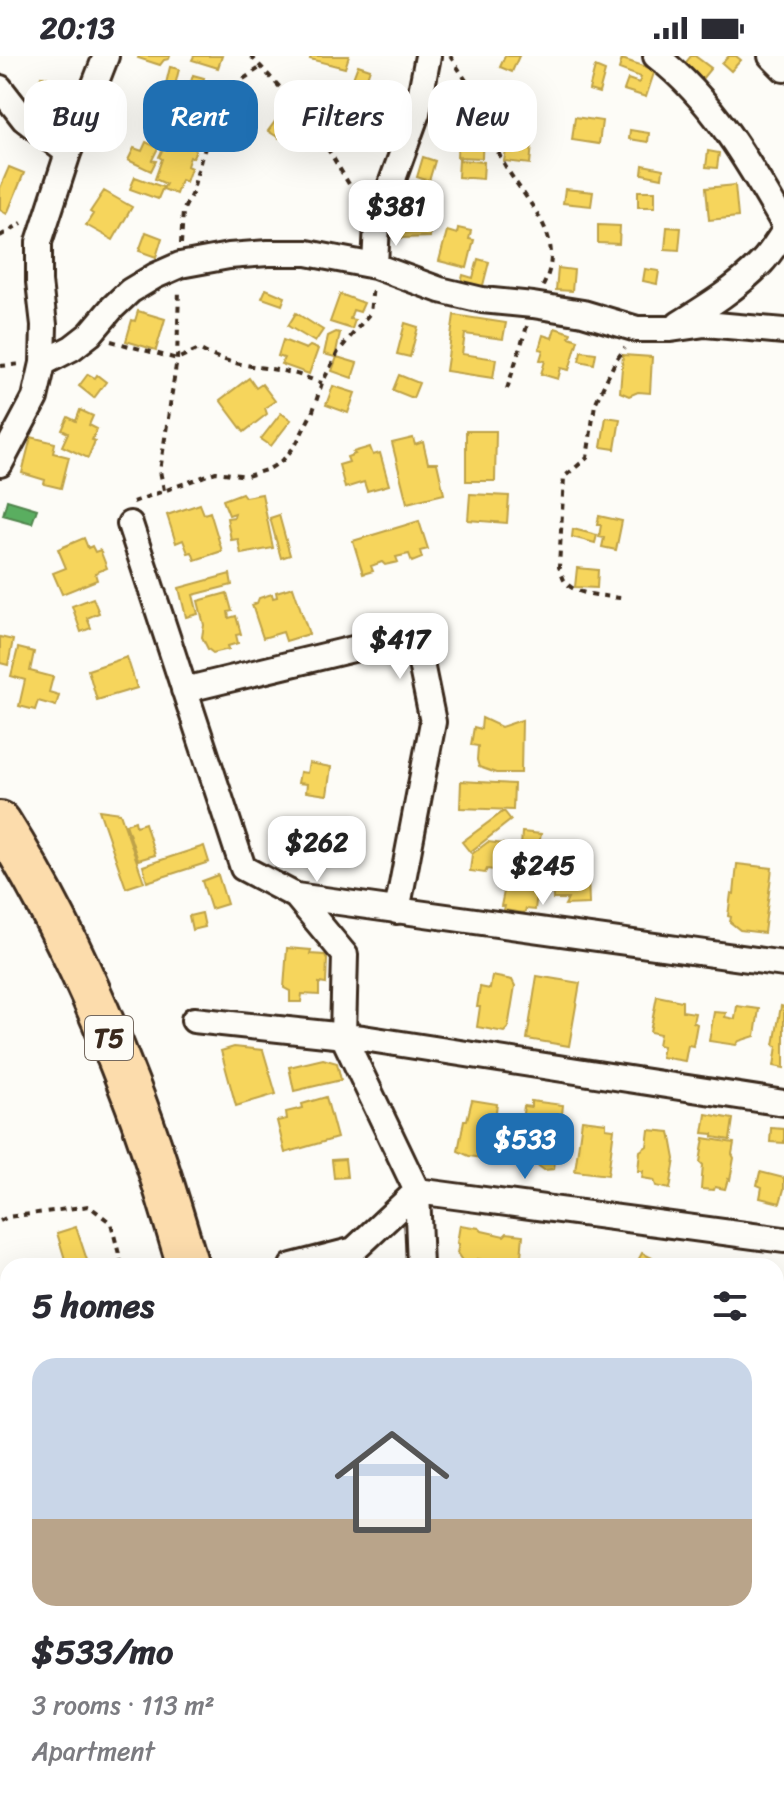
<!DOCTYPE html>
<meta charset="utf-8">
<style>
body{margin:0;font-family:Sriracha,sans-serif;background:#f2f2f3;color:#2b2b33;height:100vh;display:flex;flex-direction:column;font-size:30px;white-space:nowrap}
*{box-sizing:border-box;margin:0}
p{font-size:26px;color:#7c7c81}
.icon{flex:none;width:44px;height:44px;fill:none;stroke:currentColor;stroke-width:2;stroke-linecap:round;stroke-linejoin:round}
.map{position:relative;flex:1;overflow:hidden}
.drawer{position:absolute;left:0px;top:1202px;width:784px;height:538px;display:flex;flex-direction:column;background:#fff;border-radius:24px 24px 0 0;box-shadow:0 8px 32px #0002}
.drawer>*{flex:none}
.banner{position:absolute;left:24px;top:24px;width:736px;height:72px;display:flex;gap:16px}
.price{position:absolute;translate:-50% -68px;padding:0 18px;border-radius:16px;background:#fff;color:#222;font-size:26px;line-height:52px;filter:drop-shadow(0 2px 4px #0008)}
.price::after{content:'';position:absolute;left:50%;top:48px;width:24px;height:18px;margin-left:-12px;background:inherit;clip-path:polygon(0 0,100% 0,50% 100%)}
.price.on{background:#1f6fb2;color:#fff}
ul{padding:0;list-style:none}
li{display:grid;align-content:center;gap:16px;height:424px;padding:0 32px}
li span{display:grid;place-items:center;height:248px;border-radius:24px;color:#555}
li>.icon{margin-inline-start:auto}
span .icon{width:144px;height:144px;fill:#fffc;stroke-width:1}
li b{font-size:34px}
h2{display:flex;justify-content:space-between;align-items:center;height:96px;padding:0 32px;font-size:34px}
.chip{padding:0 28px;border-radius:24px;background:#fff;box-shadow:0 8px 32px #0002;font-size:28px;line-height:72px}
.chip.on{background:#1f6fb2;color:#fff}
.status{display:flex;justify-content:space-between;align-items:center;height:56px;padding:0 40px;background:#fff;direction:ltr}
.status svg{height:22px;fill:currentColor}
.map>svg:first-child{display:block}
.homes{fill:#f6d55c;stroke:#bea249;stroke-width:2}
.public{fill:#5aae61;stroke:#51864d;stroke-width:2}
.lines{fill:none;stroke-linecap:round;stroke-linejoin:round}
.minor-casing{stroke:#3b2a1e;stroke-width:30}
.tertiary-casing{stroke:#3b2a1e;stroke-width:36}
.trunk-casing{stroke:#3b2a1e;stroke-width:46}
.path{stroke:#3b2a1e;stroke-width:4;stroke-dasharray:6 6;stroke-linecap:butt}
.minor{stroke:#fdfcf7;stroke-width:24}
.tertiary{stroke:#fdfcf7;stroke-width:30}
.trunk{stroke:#fcdcac;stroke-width:40}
.labels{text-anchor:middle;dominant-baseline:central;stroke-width:8;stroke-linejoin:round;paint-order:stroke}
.shield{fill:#fdfcf7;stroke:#75695f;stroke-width:2}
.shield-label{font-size:26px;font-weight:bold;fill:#3b2a1e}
</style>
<div class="status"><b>20:13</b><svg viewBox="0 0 49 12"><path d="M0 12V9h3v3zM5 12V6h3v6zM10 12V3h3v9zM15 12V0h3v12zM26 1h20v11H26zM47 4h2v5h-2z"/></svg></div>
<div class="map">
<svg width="784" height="1739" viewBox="0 0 784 1739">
<rect width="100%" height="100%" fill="#fdfcf7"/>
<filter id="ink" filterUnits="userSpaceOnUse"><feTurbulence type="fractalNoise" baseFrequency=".0125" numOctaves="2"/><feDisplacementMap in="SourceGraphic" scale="16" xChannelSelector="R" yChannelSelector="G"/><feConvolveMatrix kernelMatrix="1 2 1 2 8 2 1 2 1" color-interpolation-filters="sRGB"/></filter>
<g filter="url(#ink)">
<path class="homes" d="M139,0H170L169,3L164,4L160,9L138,2Z
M194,0H222L218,12L192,4Z
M311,0H349L345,12L310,3Z
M505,0H519L512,16L500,11Z
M691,0H695L711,12L701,24L683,10Z
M729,0H736L741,4L731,15L722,7Z
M622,3L655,14L646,41L624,34L628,23L639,27L641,21L619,13Z
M358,9L370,13L366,25L381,30L376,43L349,33Z
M170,11L179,13L172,42L163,40Z
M595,11L605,15L599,37L589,34Z
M193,19L204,22L194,55L183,52Z
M41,20L69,27L57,71L30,64Z
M285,52L303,65L295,75L288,70L279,82L268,75Z
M510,58L522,59L521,68H525L523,87L496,85L498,76L508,77Z
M575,61L602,65L599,88L572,84Z
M462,72L483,73L482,102L457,101L458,80H462Z
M630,74L649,77L648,86L629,83Z
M527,79H533L530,108L504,105L506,94L525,96Z
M174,84L196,93L193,102L190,101L187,110L191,112L186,126L181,124L176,138L163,133L166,128L155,123L162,103L159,101L166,86L172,87Z
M146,86L158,92L152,104L156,105L151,115L128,104L134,92L142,95Z
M708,95L719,97L717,112L706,111Z
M423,101L435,105L429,125L417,121Z
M459,104L484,106L483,123L458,121Z
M643,109L663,113L662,122L642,118Z
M9,111L24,117L7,158L0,154V132Z
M135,121L163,131L158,143L130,133Z
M735,129L738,161L709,164L706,132Z
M565,133L593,136L591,150L563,147Z
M104,135L132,151L113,184L86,169L93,158L90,156Z
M638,135H655V151H638Z
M412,142H430V181L402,182L401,151H412Z
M598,169L620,170L619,188L598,187Z
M667,171L681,172L679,194L665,193Z
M458,172L471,175L469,183L474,184L467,212L439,205L447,175L457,178Z
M146,176L162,182L156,201L139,195Z
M478,203L489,206L481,237L460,231L463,219L473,222Z
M558,212L574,214L572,235L556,234Z
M645,213L659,215L657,228L643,225Z
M266,233L285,241L282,249L262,242Z
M340,238L364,247L360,256L353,254L350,263L355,264L352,273L330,266Z
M138,255L165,263L156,294L126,285L132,264L135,265Z
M296,257L323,274L315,286L288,270Z
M454,259L506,267L503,283L465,278L462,298L496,303L493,322L446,315Z
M405,267L418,271L410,301L397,298Z
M555,272L571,277L569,281L578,284L569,314L561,312L558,323L541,318L545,305L540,304L543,294L539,293L543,279L552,282Z
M336,276L340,277L335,301L324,298L328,280Z
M283,284L306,293L310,290L318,293L309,318L281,308L284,302L278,300Z
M581,295L596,297L594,308L579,305Z
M623,299L652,301L650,337L638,336L629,340L620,336Z
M337,301L357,307L352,322L332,315Z
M88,318L95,322L97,319L106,326L94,342L79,330Z
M399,319L419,327L413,342L393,334Z
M249,322L256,332L262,328L275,345L265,352L267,358L244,376L220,344Z
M333,330L355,337L348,357L326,349Z
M80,354L93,360L89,369L97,373L92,384L95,385L88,402L62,390L68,377L62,374L68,361L76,365Z
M281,357L291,364L271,390L261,383Z
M606,361L620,363L615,393L601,391Z
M466,375H496L495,425H466Z
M31,381L55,387L53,397L69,401L61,432L44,428L45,424L22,417Z
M413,382L415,389L423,386L428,407H437L444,438L407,447L392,387Z
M370,391L373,399L380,397L389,429L367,435L364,426L345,432L339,409L349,406L347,401L355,398L353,396Z
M242,437L245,441L262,438L273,492L241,498L238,483L231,484L227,462L234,461L235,457L229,459L223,444Z
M470,438L509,440L507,467L468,464Z
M200,448L204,458L210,456L222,495L195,504L192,496L188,497L183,484L176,487L167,459Z
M279,459L290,499L281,502L270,462Z
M599,460L622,465L616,494L602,491L604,482L599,481L601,469H597Z
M419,465L428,493L420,495L422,502L412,506L409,498L396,501L398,506L385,509L382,506L371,510L373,515L363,518L353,485Z
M573,473L597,479L595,487L572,481Z
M84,482L88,492L92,490L95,496L100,494L107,512L95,517L97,524L62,538L53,517L66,512L58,493Z
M577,512L598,514L597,532L575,531Z
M230,518L232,529L193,539L198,558L186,561L179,532Z
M293,531L309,578L286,585L283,576L263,582L252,549L257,547L259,542L272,538L273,542L277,541L276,536Z
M227,537L232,555L228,556L229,562L236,560L241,578L236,579L238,587L228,590L229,593L213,597L208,593L202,581L204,569L198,545Z
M93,542L99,557L87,562L91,572L81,576L72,550Z
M0,581L13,584L8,609L0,607Z
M18,592L34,596L30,615L53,621L49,636L59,639L56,650L38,645L35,654L19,650L25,624L11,620Z
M127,601L137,632L97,644L88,614Z
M482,662L501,671L522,664L521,717H496L479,711L477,704L478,690L471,689L474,671L481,673Z
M309,707L331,711L327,739L306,736L307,728L298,727L300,716L307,717Z
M461,725L514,728L513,754L460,752Z
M99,754L120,757L144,826L126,832Z
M504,755L511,764L470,796L462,786Z
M135,765L136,770L145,767L155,799L138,804L126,768Z
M522,776L541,778L539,788H543L535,854L526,853L524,857L504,854L505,850H501L508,816L487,813L485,817L470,815L472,798L488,786L521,790Z
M204,790L209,806L147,826L143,810Z
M587,791L589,848L565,849L568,843H553L552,812H558L560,792Z
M737,808L772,812L764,877L740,874L730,866L731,861L728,860L731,837L734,838Z
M218,819L227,848L211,853L202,825Z
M202,857L205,871L192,874L189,860Z
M287,892L311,894L310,898L325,899L327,903L326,928L319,927V939L302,938L301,946H290V935L284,932Z
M492,920L512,924L515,930L508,972L504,976L477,971L480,951H477L480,931L490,933Z
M537,920L580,927L569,990L527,983Z
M657,940L682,945V955L695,957L693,966L697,968L693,990L688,989L685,1005L661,1001L663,990L658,989L660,978L650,976Z
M737,950L759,953L755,980L739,985L736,989L709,985L714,956L726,957L725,961L735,963Z
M781,950L784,951V1012L774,1010L777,990L774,989Z
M234,991L263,994L276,1038L236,1050L221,995Z
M323,1003L337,1007L341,1024L294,1035L289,1011Z
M326,1041L337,1082L285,1097L277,1065L287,1063L286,1056L303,1052L302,1048Z
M472,1044L497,1048L490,1103L469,1100L458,1095L464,1064H467Z
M531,1045L563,1049L561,1068L556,1067L554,1085L557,1086L554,1113L544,1114L536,1108L522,1107L523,1100L517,1099L520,1078L526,1079L527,1073L521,1072L524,1050L531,1051Z
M706,1058L733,1063L730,1084L713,1081V1078L703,1077Z
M582,1064L606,1067V1072L614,1073L608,1119L575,1115Z
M771,1072L784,1073V1087L770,1086Z
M649,1074L670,1076L675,1103L670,1133L656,1130L654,1124L642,1122L643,1115H638L640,1095L647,1090Z
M704,1082L734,1087L732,1098L734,1102L730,1124L728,1123L725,1133L715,1131L714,1134L701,1133L703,1109L700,1106Z
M345,1103L347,1121L334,1122L332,1104Z
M760,1116L784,1122V1133L780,1147L760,1142L762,1131L757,1129Z
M460,1169L479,1172L482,1175L504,1180L507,1177L523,1179L521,1201L513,1204L512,1210H494L493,1206L477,1203V1208L463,1206L457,1197L459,1188L457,1187Z
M76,1171L89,1210H67L57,1177Z
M642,1197L664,1208L663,1210H635Z
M776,1456L784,1467V1521L776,1526Z
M0,1574L8,1577V1614L4,1622L0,1620Z
M776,1610L784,1620V1659L776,1648Z"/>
<path class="public" d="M7,444L37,453L32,467L3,459Z"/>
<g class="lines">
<defs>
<path id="minor" d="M656,0C713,44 749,107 784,168
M771,0L784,13
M0,32L24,63L68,97
M375,210L377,167L417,57L428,0
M679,268C708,250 737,232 761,207C770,198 777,186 784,176
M43,307L72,292L90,278L112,252L130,235L155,220L180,209L229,200L268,197H307L375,210L440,234L482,244L533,249L583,257L637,273H671L705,268L784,275
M0,408L35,342L43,307L44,269L39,226V186L68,97L106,0
M130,468L243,812L296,840L345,899L343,980L417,1135L420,1210
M184,634L415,578L433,666L397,855
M296,840L784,908
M194,964L363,982L784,1047
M292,1210L354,1194L417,1135L784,1184
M776,1383L784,1378
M0,1413L8,1404
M776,1551L784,1545
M505,1739L515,1732"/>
<path id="tertiary" d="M484,1732L488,1739"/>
<path id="trunk" d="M0,766C52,848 94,939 129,1030C152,1088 170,1150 188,1210
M336,1732L338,1739"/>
</defs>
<use href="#minor" class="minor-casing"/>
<use href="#tertiary" class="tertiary-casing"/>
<use href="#trunk" class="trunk-casing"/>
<path class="path" d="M251,0L311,65L361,148
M450,0C461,17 474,35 482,54C490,71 494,90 503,106C525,146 569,180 543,230
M0,180L22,167
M181,188L183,155L192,137L201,103L212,73L224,47L242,24L261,11
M111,285L177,303L199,293C230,311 258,309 292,317C302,319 312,324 322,327
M0,310L22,308
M507,333L528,267
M164,434L160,415L177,303L179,233
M133,446L216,416L247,420L269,413L282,405L295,390L313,355L322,327L338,296L370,257L373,230
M620,542C603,539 574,540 564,524C562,520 561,515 559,511L564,421L587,402L595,348L615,306L625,292
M0,1165L8,1161L89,1150L111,1167L122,1210
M0,1479L8,1503
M0,1625H8
M148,1732L161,1739
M263,1732V1739
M0,1738L19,1732"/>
<use href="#minor" class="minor"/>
<use href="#tertiary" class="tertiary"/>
<use href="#trunk" class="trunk"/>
</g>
</g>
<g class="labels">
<rect class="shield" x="85" y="960" width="48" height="44" rx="6"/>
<g class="shield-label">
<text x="109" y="982">T5</text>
</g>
</g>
</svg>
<b class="price" style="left:396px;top:192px">$381</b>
<b class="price" style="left:400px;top:625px">$417</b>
<b class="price" style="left:317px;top:828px">$262</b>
<b class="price" style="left:543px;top:851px">$245</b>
<b class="price on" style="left:525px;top:1125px">$533</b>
<div class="banner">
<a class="chip">Buy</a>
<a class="chip on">Rent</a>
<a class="chip">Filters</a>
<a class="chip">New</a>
</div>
<section class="drawer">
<h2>5 homes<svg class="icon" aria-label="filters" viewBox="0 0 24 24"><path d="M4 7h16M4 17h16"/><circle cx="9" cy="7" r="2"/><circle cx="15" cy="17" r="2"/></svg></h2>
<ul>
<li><span style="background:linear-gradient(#c9d6e8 65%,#b9a48a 0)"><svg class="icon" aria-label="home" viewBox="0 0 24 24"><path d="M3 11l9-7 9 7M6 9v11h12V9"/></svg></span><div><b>$533/mo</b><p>3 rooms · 113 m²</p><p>Apartment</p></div></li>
</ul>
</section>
</div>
